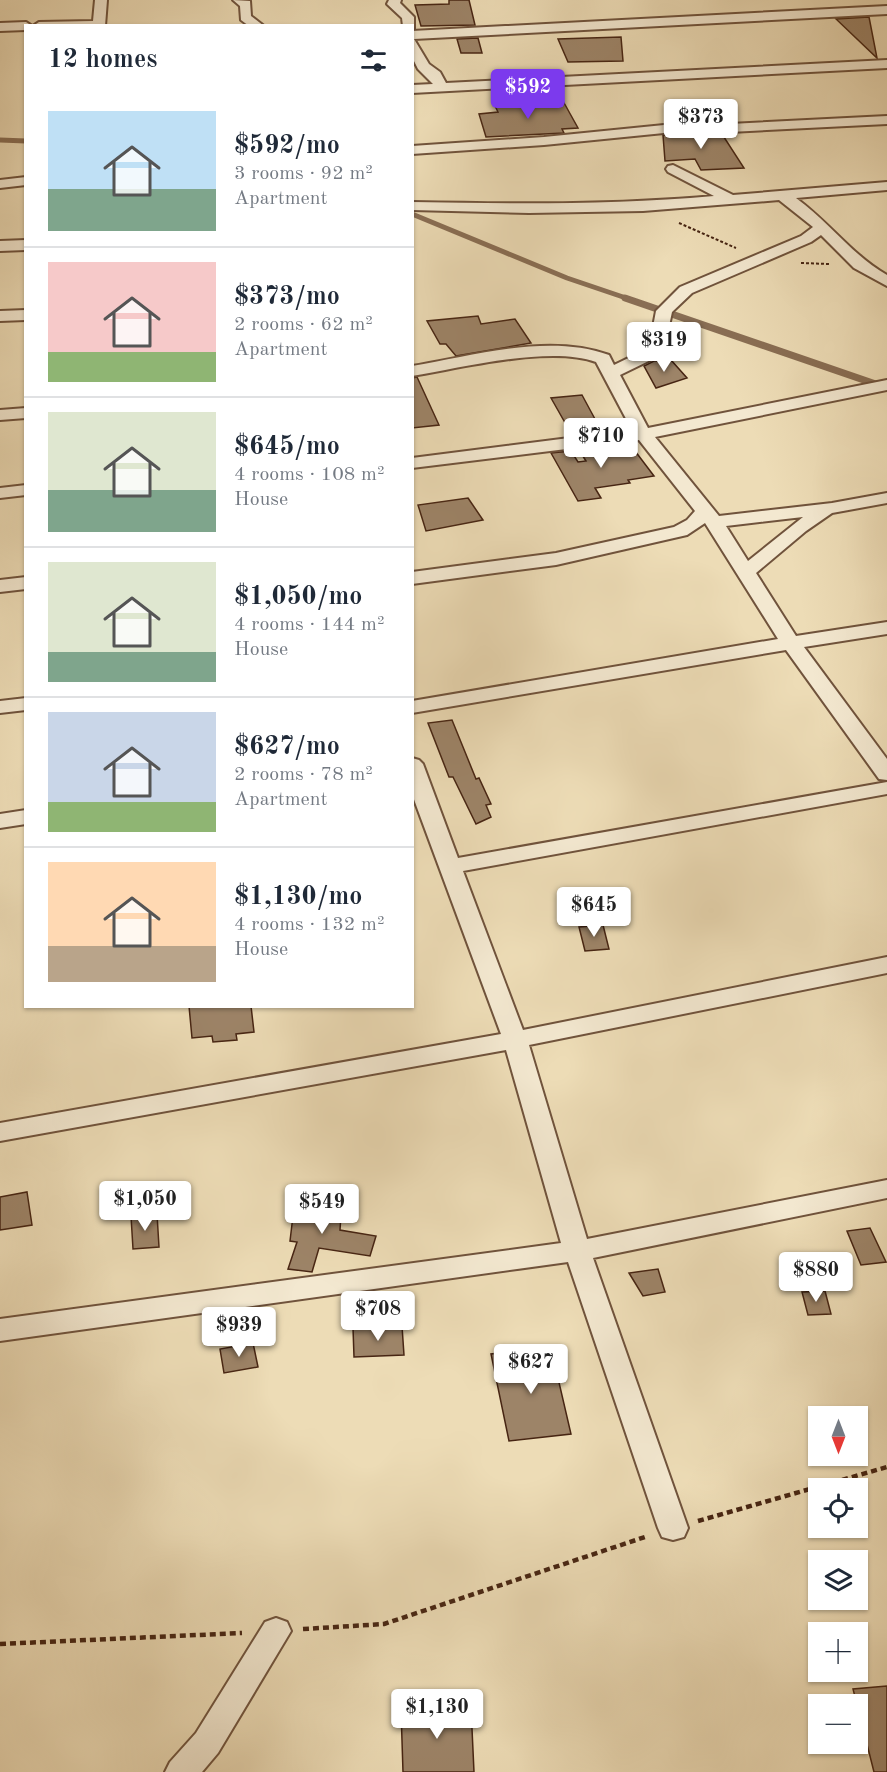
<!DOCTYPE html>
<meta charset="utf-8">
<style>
body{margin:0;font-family:"Old Standard TT",serif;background:#f6f6f7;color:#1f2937;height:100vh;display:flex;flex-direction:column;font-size:22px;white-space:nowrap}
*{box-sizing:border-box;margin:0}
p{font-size:20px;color:#747a83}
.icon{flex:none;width:33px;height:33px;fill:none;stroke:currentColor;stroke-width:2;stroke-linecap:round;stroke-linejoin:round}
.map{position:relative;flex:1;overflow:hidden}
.panel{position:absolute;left:24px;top:24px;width:390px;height:984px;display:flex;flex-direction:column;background:#fff;border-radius:0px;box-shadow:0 2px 4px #0004}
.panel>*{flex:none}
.needle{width:39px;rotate:180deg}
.buttons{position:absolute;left:808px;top:1406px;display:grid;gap:12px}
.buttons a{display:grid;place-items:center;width:60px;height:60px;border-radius:0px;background:#fff;box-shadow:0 2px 4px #0004;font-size:30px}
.price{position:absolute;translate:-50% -51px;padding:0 14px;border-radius:6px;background:#fff;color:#222;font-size:20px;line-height:39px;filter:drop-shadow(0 2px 3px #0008)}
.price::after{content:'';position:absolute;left:50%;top:36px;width:18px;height:14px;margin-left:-9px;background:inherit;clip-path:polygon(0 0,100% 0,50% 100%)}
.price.on{background:#7c3aed;color:#fff}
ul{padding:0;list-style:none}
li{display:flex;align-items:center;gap:18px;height:150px;padding:0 24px}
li+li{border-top:2px solid #e0e1e3}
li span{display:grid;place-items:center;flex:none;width:168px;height:120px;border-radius:0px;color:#555}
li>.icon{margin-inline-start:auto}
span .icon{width:72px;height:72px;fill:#fffc;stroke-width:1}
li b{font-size:26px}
h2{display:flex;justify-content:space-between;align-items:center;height:72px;padding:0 24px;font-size:26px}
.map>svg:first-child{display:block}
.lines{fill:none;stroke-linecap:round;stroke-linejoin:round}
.stream-far1{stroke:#896e54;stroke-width:5}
.stream{stroke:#896e54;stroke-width:7}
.building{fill:#9d8468;stroke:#472513;stroke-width:1.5}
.minor-casing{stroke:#70533c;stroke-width:4}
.path-far1{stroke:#472513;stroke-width:2;stroke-dasharray:3 2;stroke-linecap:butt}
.path{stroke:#472513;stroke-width:4.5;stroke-dasharray:6 4;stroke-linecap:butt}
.minor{fill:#f3e8d0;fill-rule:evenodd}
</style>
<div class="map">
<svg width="887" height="1772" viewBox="0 0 887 1772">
<rect width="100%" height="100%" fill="#eddcb6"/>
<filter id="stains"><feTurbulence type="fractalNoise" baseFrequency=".00333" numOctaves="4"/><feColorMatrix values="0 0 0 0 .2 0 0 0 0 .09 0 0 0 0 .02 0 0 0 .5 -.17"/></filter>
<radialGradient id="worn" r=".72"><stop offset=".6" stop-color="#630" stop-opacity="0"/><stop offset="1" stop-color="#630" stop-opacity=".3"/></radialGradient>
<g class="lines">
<path class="stream-far1" d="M0,140L26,141
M412,214L567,278L629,299"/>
<path class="stream" d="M625,298L887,388"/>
</g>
<path class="building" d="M449,0H469L475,25L421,26L415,5L449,4Z
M869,17L877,58L836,19Z
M621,37L623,61L568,62L558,39Z
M478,38L482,53H461L457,39Z
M563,101L578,128L562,129L564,133L486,137L479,114L498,112L495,106Z
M684,133L722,134L744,168L701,170L695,159L665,161L663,135Z
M478,316L481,324L515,319L531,343L456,356L446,344H440L427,321Z
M671,360L687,378L656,388L644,366L654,361Z
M417,377L439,425L412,428V378Z
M582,395L602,432L572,435L551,398Z
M629,443L654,476L628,480L630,483L595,488L601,498L578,501L551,453L571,451L578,462L586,461L579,450Z
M468,498L483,520L426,531L418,505Z
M452,720L476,779L479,778L491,804L486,805L491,817L476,824L453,777H449L428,723Z
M603,925L609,949L585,951L579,927Z
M189,1006H251L254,1032L236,1034L237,1040L213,1042L212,1036L192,1038Z
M27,1192L32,1225L0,1230V1197Z
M295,1199H327L326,1215H341L340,1230L376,1236L370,1256L319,1248L312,1272L288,1269L297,1242L290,1241Z
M157,1214L159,1247L133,1249L131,1216Z
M870,1228L886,1262L861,1265L847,1231Z
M658,1269L665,1292L643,1296L629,1273Z
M825,1291L831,1314L808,1315L802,1292Z
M402,1326L404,1355L354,1357L353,1328Z
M253,1343L258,1367L224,1373L220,1349Z
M551,1348L571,1434L509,1441L491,1354Z
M887,1686V1772H874L853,1689Z
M471,1707L474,1772H403L401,1709Z"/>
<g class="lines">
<defs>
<path id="minor" d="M95,0H107L105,26H33L39,22L93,21Z
M233,0L250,1L251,16L264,26H249L241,20L240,6Z
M389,0H401L400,3L414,17V29L412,26H403L402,18L387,4Z
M887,6V14L414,39L429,64L440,72L446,83L887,60V68L412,93V85L433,84L418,69L412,57V31Z
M26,22L32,26H26V30L0,31V23Z
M887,116V124L730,132L684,131L544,145L412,154V146L544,137L684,123L730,124Z
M673,165L733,195L887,182V190L796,198C829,222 852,255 887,275V286L854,268L821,235L811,242L692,293L672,312L663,354L620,375L648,428L887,380V390L655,437L719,516L832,503L887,493V503L832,513L806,531L756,573L796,636L887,622V634L804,647L887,759V780L879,779L786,650L412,713V701L778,639L705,523L687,535L556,565L412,584V572L556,553L674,527L687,520L695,511L639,440L412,468V458L632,430L596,362C550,345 462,368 412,376V366C474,356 548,333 609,355L614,365L649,348L656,311L680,287L801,236L813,227L779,200L643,211L529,213L412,210V202C513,204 613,205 714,196L668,172L666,169L668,166ZM803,517L748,561L726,526Z
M26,177V185L0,188V180Z
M26,240V250L0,251V241Z
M26,310V320L0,321V311Z
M26,408V418L0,420V410Z
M26,485V495L0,498V488Z
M26,577V589L0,592V580Z
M26,698V710L0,713V701Z
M412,758L419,760L423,764L458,858L887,782V794L463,871L523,1030L887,957V973L529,1045L587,1239L887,1180V1198L593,1258L688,1528L684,1537L673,1540L662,1537L658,1528L568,1262L0,1341V1319L561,1243L506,1050L0,1141V1123L501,1034L412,794Z
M26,810V824L0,828V814Z
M276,1618L287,1622L291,1631L218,1753L202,1772H165L170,1762L196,1733L265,1622Z"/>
</defs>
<use href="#minor" class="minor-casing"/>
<path class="path-far1" d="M679,223L736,248
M801,263L829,264"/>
<path class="path" d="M698,1521L887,1467
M303,1629L384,1624L648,1536
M0,1644L242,1633"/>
<use href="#minor" class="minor"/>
</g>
<rect width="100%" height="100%" filter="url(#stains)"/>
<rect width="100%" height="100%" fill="url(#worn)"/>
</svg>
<div class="buttons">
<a><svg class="needle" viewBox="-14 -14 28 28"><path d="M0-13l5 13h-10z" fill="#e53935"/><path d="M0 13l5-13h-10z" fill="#747a83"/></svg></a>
<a><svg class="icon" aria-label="locate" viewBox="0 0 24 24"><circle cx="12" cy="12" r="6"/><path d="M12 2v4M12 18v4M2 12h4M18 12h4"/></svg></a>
<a><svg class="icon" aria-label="layers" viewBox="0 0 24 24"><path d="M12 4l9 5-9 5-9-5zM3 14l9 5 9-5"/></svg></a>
<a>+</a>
<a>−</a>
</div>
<b class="price on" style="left:528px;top:120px">$592</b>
<b class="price" style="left:701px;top:150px">$373</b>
<b class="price" style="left:664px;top:373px">$319</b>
<b class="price" style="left:601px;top:469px">$710</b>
<b class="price" style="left:594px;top:938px">$645</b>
<b class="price" style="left:145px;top:1232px">$1,050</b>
<b class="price" style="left:322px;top:1235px">$549</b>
<b class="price" style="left:816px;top:1303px">$880</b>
<b class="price" style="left:378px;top:1342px">$708</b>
<b class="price" style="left:239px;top:1358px">$939</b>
<b class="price" style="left:531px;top:1395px">$627</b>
<b class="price" style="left:437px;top:1740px">$1,130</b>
<section class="panel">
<h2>12 homes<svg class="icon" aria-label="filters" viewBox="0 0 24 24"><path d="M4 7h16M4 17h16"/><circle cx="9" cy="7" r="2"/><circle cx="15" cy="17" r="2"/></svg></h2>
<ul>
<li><span style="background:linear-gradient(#bfe0f5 65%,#7fa58c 0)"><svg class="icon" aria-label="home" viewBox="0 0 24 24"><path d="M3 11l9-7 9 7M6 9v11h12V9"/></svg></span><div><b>$592/mo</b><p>3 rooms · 92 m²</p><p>Apartment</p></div></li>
<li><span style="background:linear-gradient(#f6c9c9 75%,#8fb573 0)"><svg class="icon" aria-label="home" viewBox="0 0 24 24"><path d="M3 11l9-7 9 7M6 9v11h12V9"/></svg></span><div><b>$373/mo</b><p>2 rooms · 62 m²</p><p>Apartment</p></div></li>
<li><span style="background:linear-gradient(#dfe7d0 65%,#7fa58c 0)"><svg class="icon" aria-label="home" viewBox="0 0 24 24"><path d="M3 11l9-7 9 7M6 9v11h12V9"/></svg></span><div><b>$645/mo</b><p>4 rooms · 108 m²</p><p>House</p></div></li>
<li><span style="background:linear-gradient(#dfe7d0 75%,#7fa58c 0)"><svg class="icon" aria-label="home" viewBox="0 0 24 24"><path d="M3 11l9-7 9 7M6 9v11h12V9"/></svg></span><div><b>$1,050/mo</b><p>4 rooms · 144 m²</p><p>House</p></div></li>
<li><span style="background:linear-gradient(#c9d6e8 75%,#8fb573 0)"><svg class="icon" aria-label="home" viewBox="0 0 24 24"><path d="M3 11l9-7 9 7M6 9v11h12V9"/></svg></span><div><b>$627/mo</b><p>2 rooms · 78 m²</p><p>Apartment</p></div></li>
<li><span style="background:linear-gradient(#ffd9b3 70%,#b9a48a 0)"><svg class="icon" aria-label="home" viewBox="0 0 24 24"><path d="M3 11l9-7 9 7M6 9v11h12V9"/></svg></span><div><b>$1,130/mo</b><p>4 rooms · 132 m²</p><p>House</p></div></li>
</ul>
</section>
</div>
